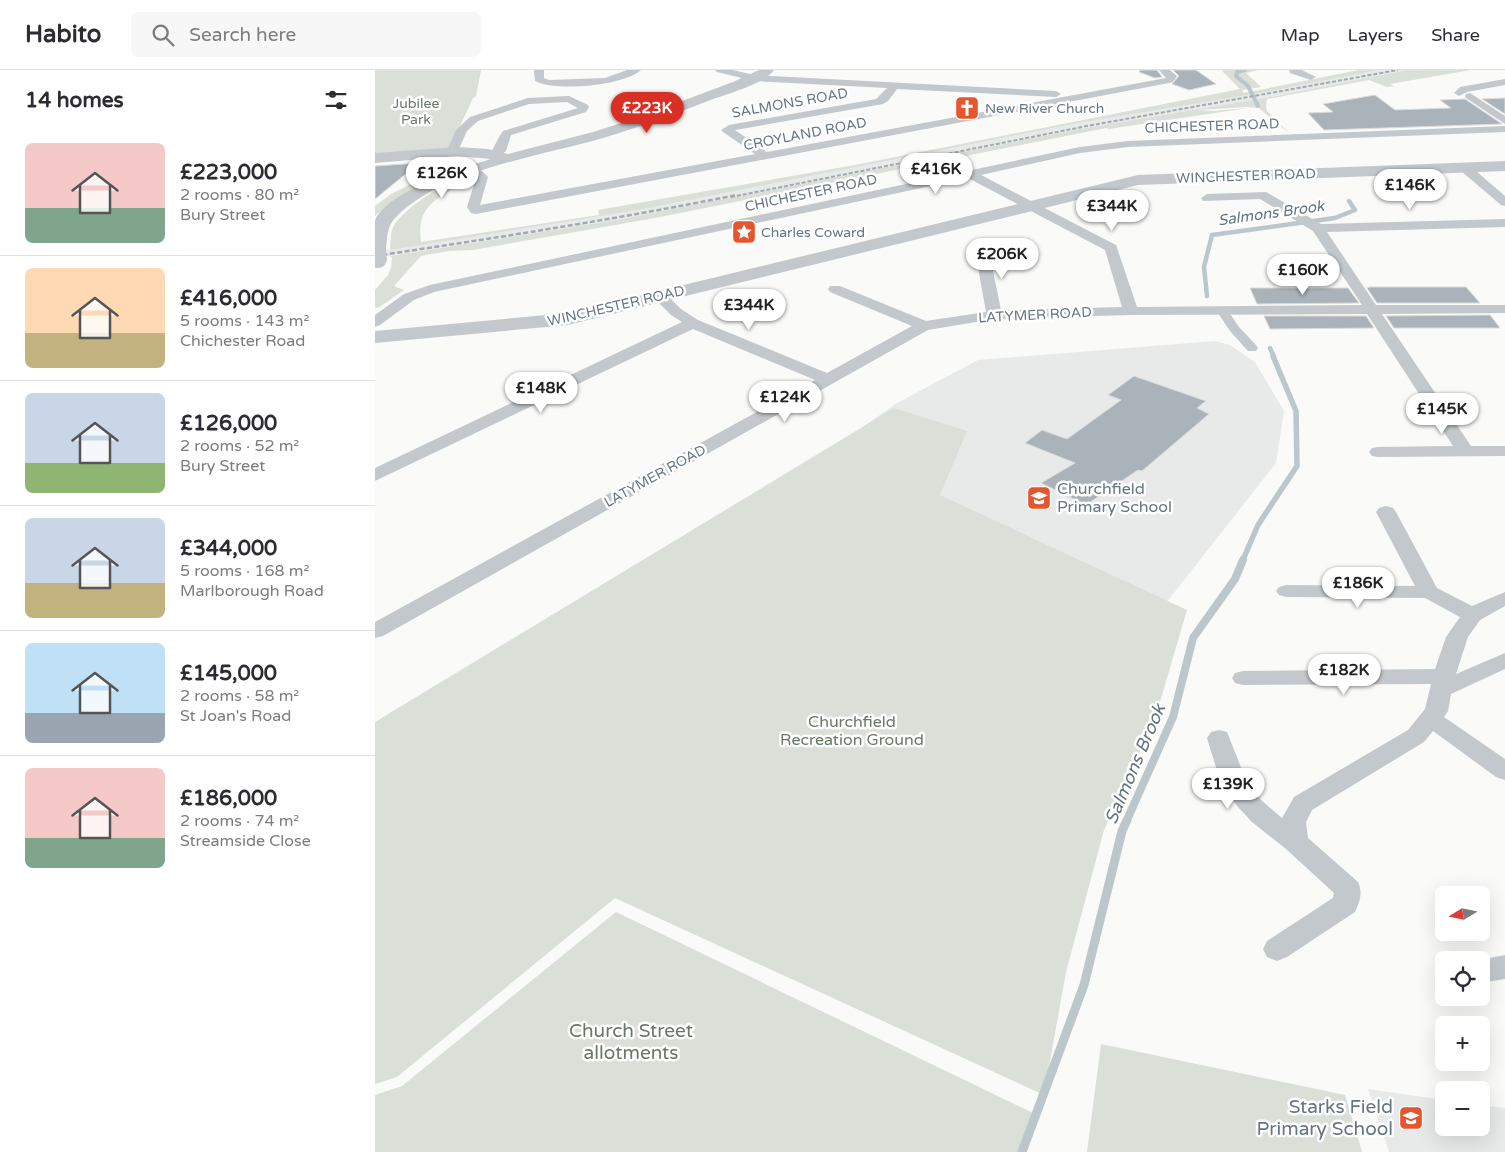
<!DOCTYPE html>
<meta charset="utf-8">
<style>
body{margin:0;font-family:"Varela Round",sans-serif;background:#f7f7f7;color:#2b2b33;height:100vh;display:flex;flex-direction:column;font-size:19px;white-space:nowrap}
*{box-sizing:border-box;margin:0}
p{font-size:16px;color:#7c7c81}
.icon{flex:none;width:28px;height:28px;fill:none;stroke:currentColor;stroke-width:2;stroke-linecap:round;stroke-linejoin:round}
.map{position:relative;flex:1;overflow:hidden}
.sheet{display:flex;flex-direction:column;background:#fff;width:375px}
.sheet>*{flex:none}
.needle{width:32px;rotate:260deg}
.tools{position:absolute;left:1060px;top:816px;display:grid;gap:10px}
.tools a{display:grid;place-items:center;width:55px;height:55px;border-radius:8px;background:#fff;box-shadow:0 5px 20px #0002;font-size:25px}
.price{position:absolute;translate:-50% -42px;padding:0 11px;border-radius:18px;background:#fff;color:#222;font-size:16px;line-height:32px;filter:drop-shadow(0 1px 2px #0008)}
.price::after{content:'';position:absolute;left:50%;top:30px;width:15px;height:11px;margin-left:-8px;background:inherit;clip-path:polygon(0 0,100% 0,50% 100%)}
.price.current{background:#d93025;color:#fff}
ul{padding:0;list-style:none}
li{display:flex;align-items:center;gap:15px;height:125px;padding:0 25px}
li+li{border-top:1px solid #e1e1e2}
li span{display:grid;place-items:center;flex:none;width:140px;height:100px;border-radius:8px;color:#555}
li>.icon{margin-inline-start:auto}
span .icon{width:60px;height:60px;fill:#fffc;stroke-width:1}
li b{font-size:21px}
h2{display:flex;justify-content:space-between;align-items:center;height:60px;padding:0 25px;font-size:21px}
header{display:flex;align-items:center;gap:30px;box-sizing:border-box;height:70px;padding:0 25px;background:#fff;border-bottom:1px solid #e1e1e2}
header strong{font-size:24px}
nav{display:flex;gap:28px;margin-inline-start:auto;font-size:18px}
.search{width:350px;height:45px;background:#f7f7f7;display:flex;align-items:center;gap:12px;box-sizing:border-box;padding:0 18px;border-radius:8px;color:#7c7c81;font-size:19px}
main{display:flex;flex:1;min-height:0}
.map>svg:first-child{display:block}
.built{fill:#e8e9e9}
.green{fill:#dadfd7}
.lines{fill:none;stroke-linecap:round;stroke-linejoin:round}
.stream-far4{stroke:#bbc7cb;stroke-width:4}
.stream-far3{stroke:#bbc7cb;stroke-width:4.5}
.stream-far2{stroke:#bbc7cb;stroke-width:5.5}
.stream-far1{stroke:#bbc7cb;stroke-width:8}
.stream{stroke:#bbc7cb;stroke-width:9}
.building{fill:#aab3b9;stroke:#dcdcda}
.pedestrian{fill:#c3c8cc;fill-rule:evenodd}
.minor{fill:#c3c8cc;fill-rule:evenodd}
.tertiary{fill:#c3c8cc;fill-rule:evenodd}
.rail-far1{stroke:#a2aab0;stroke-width:2;stroke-dasharray:4 2;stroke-linecap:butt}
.rail{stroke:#a2aab0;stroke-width:2.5;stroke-dasharray:5 2.5;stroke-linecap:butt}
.tertiary-bridge{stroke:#c3c8cc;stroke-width:18}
.labels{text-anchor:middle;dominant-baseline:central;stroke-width:5;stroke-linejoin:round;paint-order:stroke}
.far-park-label{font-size:14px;fill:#687a64;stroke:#fff}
.far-street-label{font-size:14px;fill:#657683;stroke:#fff}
.far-poi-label{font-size:14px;fill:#657683;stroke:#fff;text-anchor:start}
.far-water-label{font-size:15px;font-style:italic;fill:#60757c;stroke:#fff}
.poi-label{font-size:16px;fill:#657683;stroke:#fff;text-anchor:start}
.park-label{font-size:16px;fill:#687a64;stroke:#fff}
.water-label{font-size:18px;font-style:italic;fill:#60757c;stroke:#fff}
.near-park-label{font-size:19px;fill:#687a64;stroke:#fff}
.near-poi-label{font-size:19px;fill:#657683;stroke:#fff;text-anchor:end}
</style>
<header>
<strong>Habito</strong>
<div class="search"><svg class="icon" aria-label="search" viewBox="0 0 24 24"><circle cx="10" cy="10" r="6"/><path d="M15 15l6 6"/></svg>Search here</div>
<nav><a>Map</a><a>Layers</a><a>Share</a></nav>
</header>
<main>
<section class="sheet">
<h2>14 homes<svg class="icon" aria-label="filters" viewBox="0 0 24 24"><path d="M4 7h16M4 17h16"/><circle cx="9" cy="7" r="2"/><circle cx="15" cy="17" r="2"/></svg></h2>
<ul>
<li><span style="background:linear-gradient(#f6c9c9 65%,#7fa58c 0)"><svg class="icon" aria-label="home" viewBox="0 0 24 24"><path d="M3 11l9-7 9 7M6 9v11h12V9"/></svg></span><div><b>£223,000</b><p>2 rooms · 80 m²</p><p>Bury Street</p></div></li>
<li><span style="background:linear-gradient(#ffd9b3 65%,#c2b280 0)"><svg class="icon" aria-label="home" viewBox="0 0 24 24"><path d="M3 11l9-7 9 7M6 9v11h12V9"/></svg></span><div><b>£416,000</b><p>5 rooms · 143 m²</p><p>Chichester Road</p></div></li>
<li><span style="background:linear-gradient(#c9d6e8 70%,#8fb573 0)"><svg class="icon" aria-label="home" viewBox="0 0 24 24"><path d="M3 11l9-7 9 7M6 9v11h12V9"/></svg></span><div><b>£126,000</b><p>2 rooms · 52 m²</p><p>Bury Street</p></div></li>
<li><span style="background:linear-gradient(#c9d6e8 65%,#c2b280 0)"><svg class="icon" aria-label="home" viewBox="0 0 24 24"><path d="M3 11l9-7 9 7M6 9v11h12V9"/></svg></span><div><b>£344,000</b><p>5 rooms · 168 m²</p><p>Marlborough Road</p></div></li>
<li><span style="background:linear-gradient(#bfe0f5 70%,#9aa5b1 0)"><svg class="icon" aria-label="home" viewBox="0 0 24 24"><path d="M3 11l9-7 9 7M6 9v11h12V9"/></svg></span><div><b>£145,000</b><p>2 rooms · 58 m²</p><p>St Joan's Road</p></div></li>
<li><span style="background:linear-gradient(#f6c9c9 70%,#7fa58c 0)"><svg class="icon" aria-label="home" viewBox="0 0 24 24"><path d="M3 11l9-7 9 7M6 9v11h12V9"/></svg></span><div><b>£186,000</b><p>2 rooms · 74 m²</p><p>Streamside Close</p></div></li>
</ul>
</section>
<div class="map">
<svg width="1130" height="1082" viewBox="0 0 1130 1082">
<rect width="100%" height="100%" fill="#fafaf8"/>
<path class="built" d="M1004,0H1032L896,27L710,58L242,150L0,188V182L264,140L698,54L891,22Z
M840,271L855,275L880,292L909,341L901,393L773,556L412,410L522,333L603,290Z
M993,1019L1069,1030V1058H1106V1035L1130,1038V1082H1014Z"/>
<path class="green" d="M0,0H106L101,26L98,28L74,80L0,83Z
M849,0H883L871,3L886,17L867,20L869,23L984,0H1004L891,22L698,54L264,140L15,180C16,172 15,164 18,157C29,138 77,105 98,108L94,113C85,114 80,117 73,122C50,135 43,146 46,172L224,145L223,140L480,95L865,19L847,1Z
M1032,0H1096L1015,14L1019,16L1012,17L994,10L892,29L891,36L892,41L915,64L884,38L872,37L823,40L838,41L873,38L734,59L731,58L280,148L98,180L74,181L46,186L19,216L29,220L3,238L0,237V220L13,205L16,198L17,188L15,186L242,150L710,58L896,27Z
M38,113L46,115L11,136L0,146V136L16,124Z
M519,338L592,361L565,425L812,540L779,652L729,760L691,902L669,1025L240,828L22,1007L0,1014V652Z
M241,842L662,1045L647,1082H0V1025L27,1016Z
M726,974L970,1025L987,1082H712Z"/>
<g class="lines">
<path class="stream-far4" d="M870,0L862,2L861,6L873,16L883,36"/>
<path class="stream-far3" d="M832,226L829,197L837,165L960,148L980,140L974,131
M895,278L899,287"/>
<path class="stream-far2" d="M867,492L883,455L922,396L921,341L898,286"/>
<path class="stream-far1" d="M751,752L798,647L818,568L860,509L868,490"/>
<path class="stream" d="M647,1082L709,915L747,761L752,750"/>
</g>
<path class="building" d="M765,0H782L787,7L780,8L764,2Z
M798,0H821L841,14L814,20L797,14L804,6Z
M1000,25L1020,40L1076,38L1065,30L1090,29L1127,54L949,60L933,43L958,42L948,34Z
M1130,28V44L1107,29Z
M44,93L0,129V96Z
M995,217H1091L1105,233H1002L992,218Z
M875,218H973L984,233L882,234Z
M1115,245L1125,258H1019L1011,246Z
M889,246H991L999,258L895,259Z
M759,306L831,331L822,338L834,344L767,401L763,400L711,435L666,413L700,393L650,373L667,360L692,369L746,330L733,325Z"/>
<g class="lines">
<path class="pedestrian" d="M847,237L851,238L864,257L881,275L883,278L881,281H873L855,261L841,240Z"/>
<path class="minor" d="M159,0H169V8L174,10L230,8L252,0H266C248,16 181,22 160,11Z
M340,0H358L379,5L681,21L686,24L681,27L522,19L513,31L508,34L360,60L392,82L791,8L784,0H795L802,6L798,12L794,13L101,144L96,143L92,137L101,108L93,100L95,97H103L113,107L105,135L380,84L348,62L346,60L354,55L501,29L512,18L379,11L342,2Z
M914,0H927L941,7L936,10L915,3Z
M1130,9V15L1092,22L1084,26L1079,23L1085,17Z
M1095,23L1130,46V54L1091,28L1090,26L1091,24Z
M194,26L213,35L214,37L211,42L136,65L131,81L124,87H116L114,85C120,77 122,69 128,61L203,38L192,32L154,34L103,51L92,61L81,85L77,86L71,83L81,60L95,47L153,28Z
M1130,56V62L753,77L705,83L606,105L741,175L762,237L987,235L938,161L885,129L828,131L826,128L832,124L891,122L946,154L1130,149V157L952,162L1001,235H1130V243L1007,244L1096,376H1130V386L1003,387L997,386L994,382L997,378L1003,377L1078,376L992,244L756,245L619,249L553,260L8,566L0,568V552L440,310L318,259L0,411V398L307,252L296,245L280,229L278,226L280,223H290L306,239L323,250L452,303L537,256L455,222L453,219L455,216H465L551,251L611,242L600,181L607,177L614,181L626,240L747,237L730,180L593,108L59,222L39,230L5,255L0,257V245L29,224L55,215L705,77L753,71Z
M1090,94L1094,95L1130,126V136L1126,135L1086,101L1084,98Z
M1011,436L1018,438L1021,442L1062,518L1097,536L1130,522V536L1105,550L1093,567L1081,604L1130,583V599L1076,624L1073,641L1069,647L1130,689V710L1121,707L1058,661L1049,672L937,740L931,752L933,768L983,812C988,823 985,831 980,842L912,887L902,891L892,887L888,879L892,871L958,828L959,823L911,779L877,752L862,736L844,707L832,668L836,662L844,660L852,662L873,715L887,731L907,748L919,727L1033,660L1050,639L1056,614L868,615L860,613L857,608L860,603L868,601L1060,599L1071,567L1085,547L1050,528L911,527L904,525L901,521L904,517L911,515L1040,516L1001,442L1004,438Z
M1130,885V909L1106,913V890H1104Z"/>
<path class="tertiary" d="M384,0H399C389,14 355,23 338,29C302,43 265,57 228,68C166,86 67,100 21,147C8,160 15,175 8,185L0,186C0,176 0,161 0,151C10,122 89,97 116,89L82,86L0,93V83L82,77L113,79L133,84L218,62L259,49L358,12Z
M1130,91V101L763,115L193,255L0,273V261L193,243L763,105Z"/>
<path class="rail-far1" d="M356,127L712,56L1023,0"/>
<path class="rail" d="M0,186C121,168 242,149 362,125"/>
<path class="tertiary-bridge" d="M2,181L3,189"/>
</g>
<defs>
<symbol id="church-square" viewBox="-11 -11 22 22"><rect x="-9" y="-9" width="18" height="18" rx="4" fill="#e4572e" stroke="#fff"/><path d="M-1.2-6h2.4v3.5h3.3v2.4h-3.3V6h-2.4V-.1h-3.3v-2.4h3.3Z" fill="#fff"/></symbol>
<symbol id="sight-square" viewBox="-11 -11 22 22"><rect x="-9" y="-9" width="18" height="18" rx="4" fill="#e4572e" stroke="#fff"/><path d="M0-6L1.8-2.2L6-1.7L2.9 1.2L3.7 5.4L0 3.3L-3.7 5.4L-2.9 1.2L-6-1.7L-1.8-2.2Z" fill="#fff"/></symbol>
<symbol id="school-square" viewBox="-11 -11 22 22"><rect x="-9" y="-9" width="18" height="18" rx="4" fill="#e4572e" stroke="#fff"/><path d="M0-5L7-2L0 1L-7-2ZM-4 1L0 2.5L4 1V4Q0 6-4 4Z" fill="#fff"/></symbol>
</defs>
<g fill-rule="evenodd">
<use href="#church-square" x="578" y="24" width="28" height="28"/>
<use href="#sight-square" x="355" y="148" width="28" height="28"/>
<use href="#school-square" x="650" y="414" width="28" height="28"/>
<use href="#school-square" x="1022" y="1034" width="28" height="28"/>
</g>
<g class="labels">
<g class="far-park-label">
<text x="41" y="33">Jubilee<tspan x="41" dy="16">Park</tspan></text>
</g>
<g class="far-street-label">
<text transform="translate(415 33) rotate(-10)">SALMONS ROAD</text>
<text transform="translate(837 56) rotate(-2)">CHICHESTER ROAD</text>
<text transform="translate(430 64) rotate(-11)">CROYLAND ROAD</text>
<text transform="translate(871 106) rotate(-2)">WINCHESTER ROAD</text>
<text transform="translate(436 123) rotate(-12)">CHICHESTER ROAD</text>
<text transform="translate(241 236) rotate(-13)">WINCHESTER ROAD</text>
<text transform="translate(660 245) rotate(-3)">LATYMER ROAD</text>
<text transform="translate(280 406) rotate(-29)">LATYMER ROAD</text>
</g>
<g class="far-poi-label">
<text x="610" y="38">New River Church</text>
<text x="386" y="162">Charles Coward</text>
</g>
<g class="far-water-label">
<text transform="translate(896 143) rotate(-8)">Salmons Brook</text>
</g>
<g class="poi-label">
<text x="682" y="419">Churchfield<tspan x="682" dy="18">Primary School</tspan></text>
</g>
<g class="park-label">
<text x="477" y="652">Churchfield<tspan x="477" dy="18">Recreation Ground</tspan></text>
</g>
<g class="water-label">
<text transform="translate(760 694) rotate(-67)">Salmons Brook</text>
</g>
<g class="near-park-label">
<text x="256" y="961">Church Street<tspan x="256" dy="22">allotments</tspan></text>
</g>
<g class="near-poi-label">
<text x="1018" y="1037">Starks Field<tspan x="1018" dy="22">Primary School</tspan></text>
</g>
</g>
</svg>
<div class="tools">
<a><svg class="needle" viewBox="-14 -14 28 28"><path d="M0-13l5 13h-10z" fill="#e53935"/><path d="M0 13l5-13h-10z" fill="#7c7c81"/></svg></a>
<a><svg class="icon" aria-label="locate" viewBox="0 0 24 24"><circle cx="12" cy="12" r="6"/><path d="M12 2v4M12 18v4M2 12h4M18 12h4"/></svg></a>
<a>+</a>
<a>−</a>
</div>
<b class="price current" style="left:272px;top:64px">£223K</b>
<b class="price" style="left:561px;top:125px">£416K</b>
<b class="price" style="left:67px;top:129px">£126K</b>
<b class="price" style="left:1035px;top:141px">£146K</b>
<b class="price" style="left:737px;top:162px">£344K</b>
<b class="price" style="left:627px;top:210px">£206K</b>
<b class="price" style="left:928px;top:226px">£160K</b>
<b class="price" style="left:374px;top:261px">£344K</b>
<b class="price" style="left:166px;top:344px">£148K</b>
<b class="price" style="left:410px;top:353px">£124K</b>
<b class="price" style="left:1067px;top:365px">£145K</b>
<b class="price" style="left:983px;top:539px">£186K</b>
<b class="price" style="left:969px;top:626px">£182K</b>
<b class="price" style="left:853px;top:740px">£139K</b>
</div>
</main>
